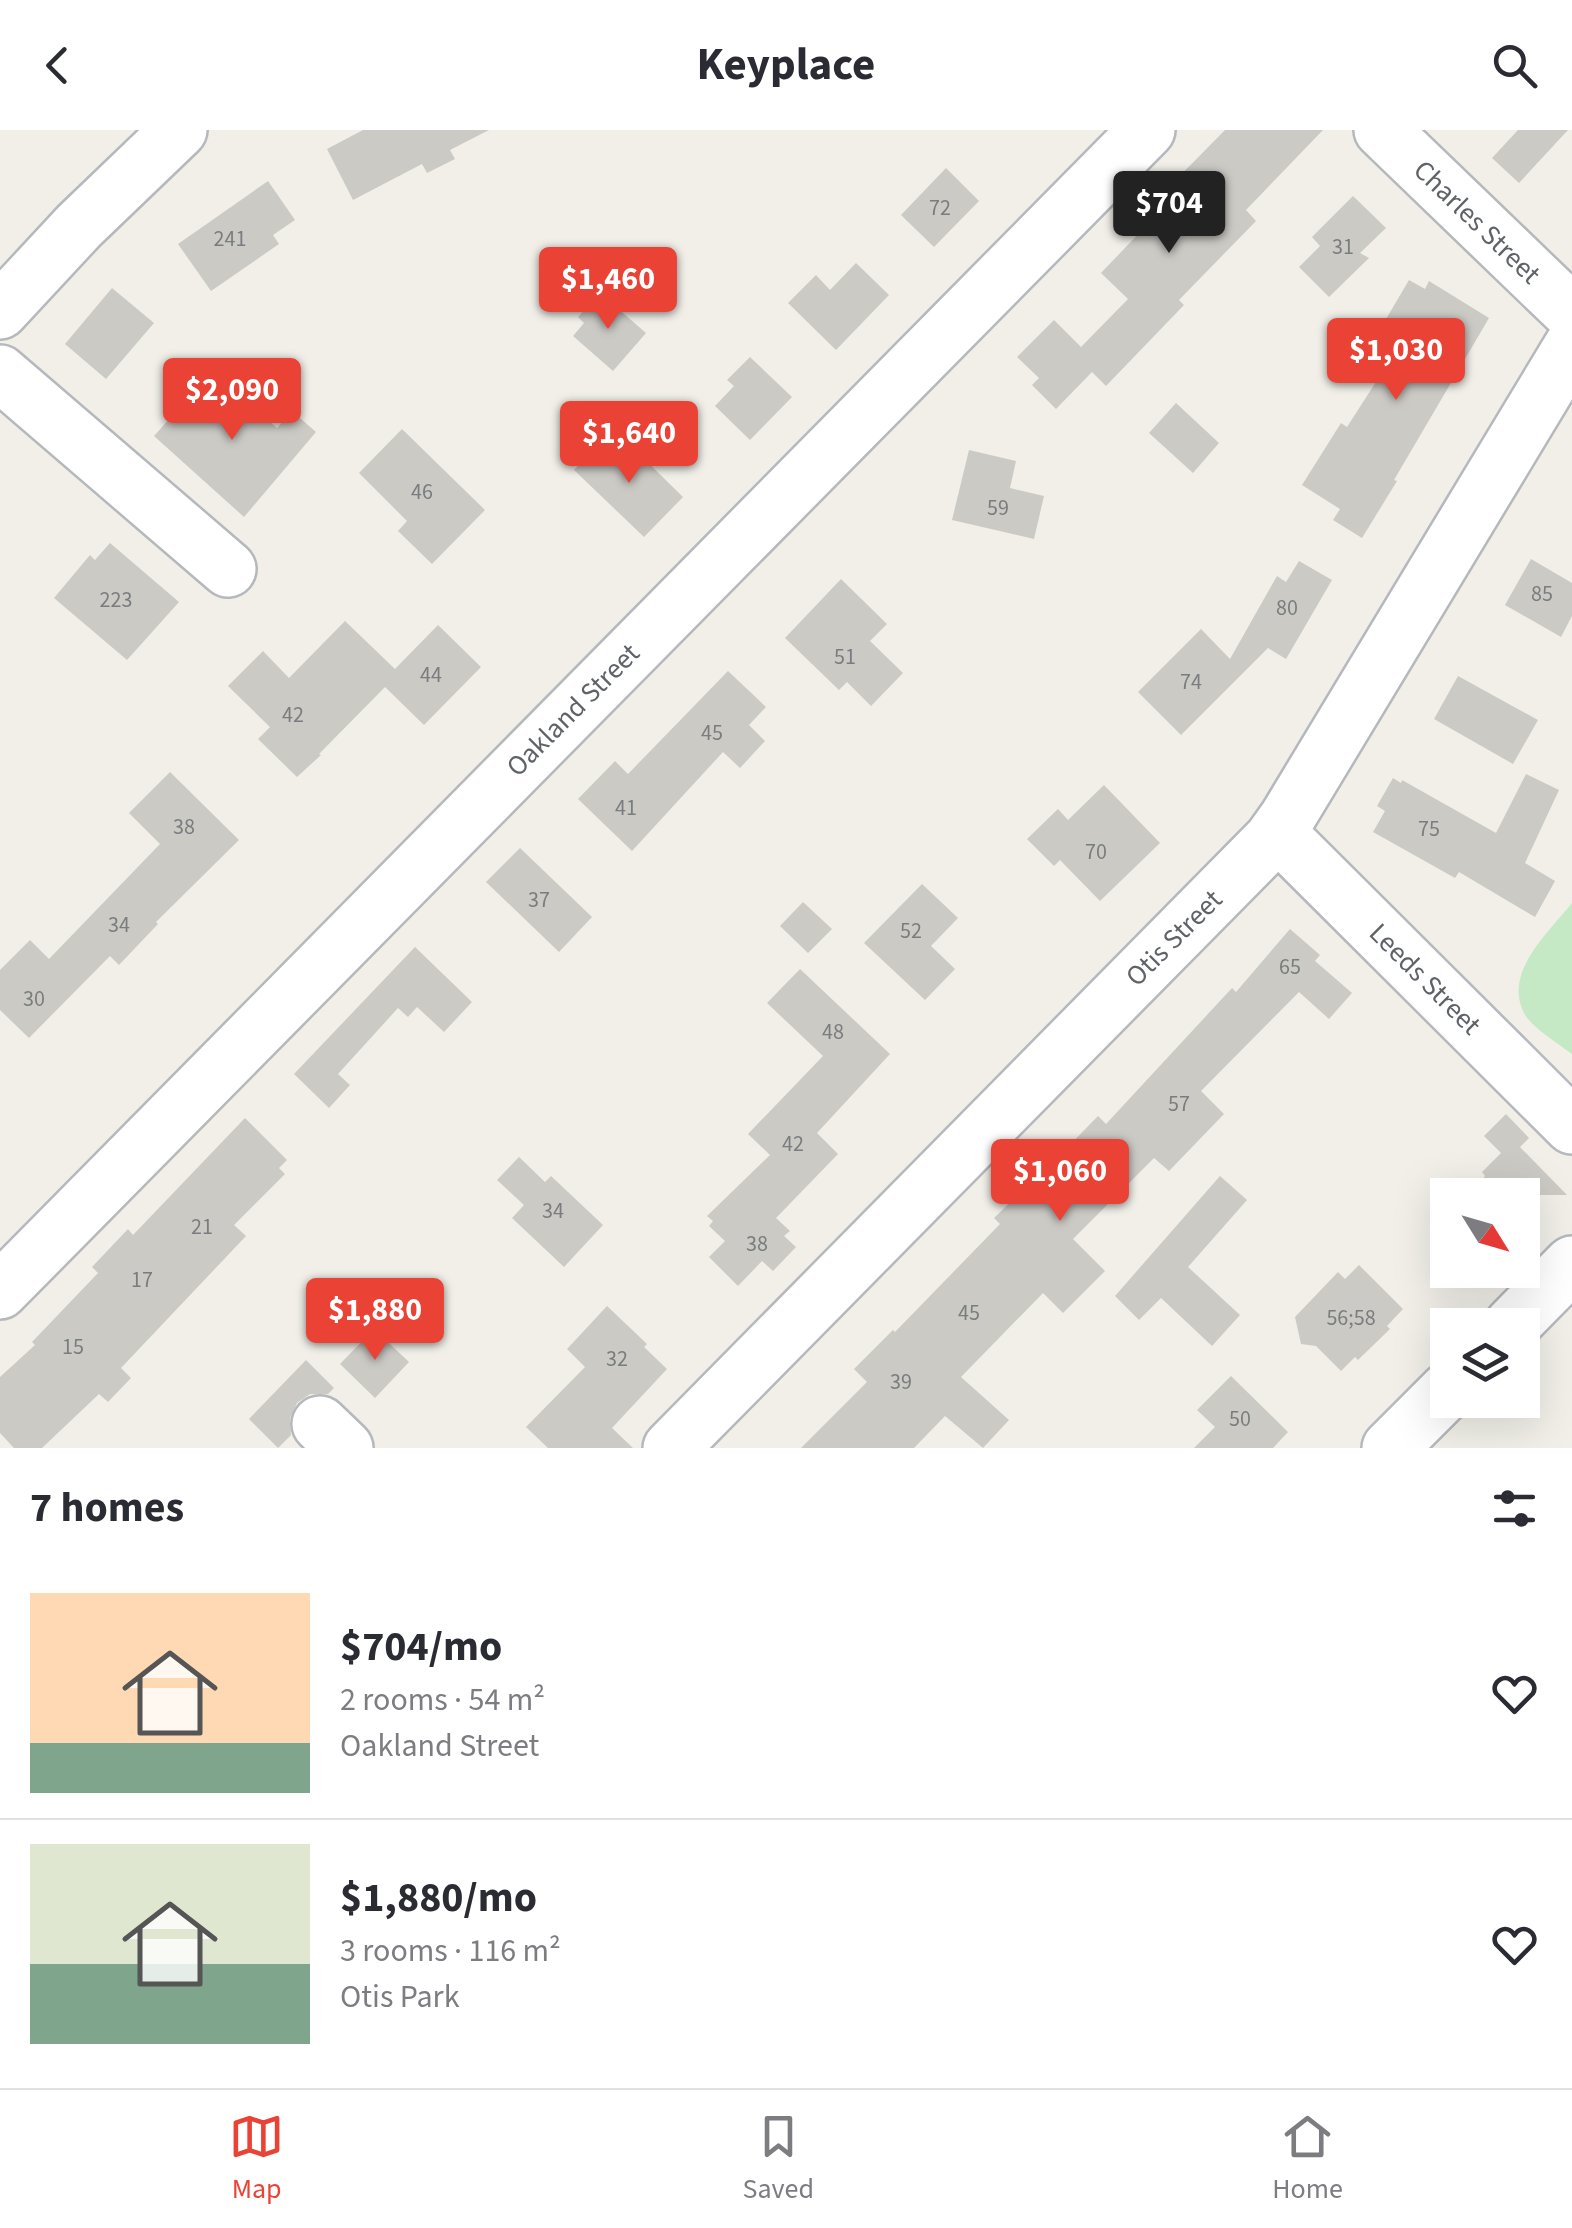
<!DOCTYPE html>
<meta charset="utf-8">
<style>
body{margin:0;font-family:"Source Sans 3",sans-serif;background:#f7f7f7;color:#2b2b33;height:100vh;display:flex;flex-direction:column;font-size:38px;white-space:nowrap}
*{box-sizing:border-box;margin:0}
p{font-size:32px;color:#7c7c81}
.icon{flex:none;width:55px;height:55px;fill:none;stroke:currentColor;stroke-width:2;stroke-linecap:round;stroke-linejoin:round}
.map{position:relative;height:1318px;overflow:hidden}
.side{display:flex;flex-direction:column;background:#fff;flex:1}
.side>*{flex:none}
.needle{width:65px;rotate:127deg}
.controls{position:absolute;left:1430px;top:1048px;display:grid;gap:20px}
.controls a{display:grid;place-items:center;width:110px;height:110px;border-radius:0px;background:#fff;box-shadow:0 10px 40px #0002;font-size:50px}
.price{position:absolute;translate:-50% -85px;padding:0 22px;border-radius:10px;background:#ea4335;color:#fff;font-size:32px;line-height:65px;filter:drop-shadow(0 2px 5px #0008)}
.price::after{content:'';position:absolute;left:50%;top:60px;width:30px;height:22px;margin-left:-15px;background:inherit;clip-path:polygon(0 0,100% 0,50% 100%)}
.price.active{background:#222;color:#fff}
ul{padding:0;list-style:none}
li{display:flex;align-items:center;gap:30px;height:250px;padding:0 30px}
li+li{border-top:2px solid #e1e1e2}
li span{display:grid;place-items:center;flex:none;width:280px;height:200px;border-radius:0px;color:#555}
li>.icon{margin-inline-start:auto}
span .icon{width:120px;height:120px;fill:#fffc;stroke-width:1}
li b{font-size:42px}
h2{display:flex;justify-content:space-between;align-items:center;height:120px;padding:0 30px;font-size:42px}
header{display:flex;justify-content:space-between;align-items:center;height:130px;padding:0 30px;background:#fff;font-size:45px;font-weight:700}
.tab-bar{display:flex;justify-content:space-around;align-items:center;height:140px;border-top:2px solid #e1e1e2;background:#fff;font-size:28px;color:#7c7c81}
.tab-bar a{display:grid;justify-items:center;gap:5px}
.tab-bar .active{color:#ea4335}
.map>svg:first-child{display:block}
.green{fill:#c5e8c5}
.building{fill:#cccac5}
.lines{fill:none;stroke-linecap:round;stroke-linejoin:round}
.minor-casing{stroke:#b5b8bc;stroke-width:60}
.minor{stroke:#fff;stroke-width:55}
.labels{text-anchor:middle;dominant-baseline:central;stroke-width:8;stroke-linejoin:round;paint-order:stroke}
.number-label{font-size:22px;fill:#7a7d7f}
.street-label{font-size:28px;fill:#5f6368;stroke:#fff}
</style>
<header><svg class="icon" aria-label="back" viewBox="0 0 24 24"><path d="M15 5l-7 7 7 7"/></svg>Keyplace<svg class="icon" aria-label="search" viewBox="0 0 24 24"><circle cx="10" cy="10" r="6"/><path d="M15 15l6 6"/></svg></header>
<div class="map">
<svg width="1572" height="1318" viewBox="0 0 1572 1318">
<rect width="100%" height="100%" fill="#f1efe8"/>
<path class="green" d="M1572,773V924C1559,914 1531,897 1524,883C1503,842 1549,802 1572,773Z"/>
<path class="building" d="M363,0H489L450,20L455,29L427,43L422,34L353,70L327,19Z
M1225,0H1323L1246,80L1256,91L1179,170L1184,175L1106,256L1092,242L1056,279L1032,255L1039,248L1017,227L1054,190L1081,217L1128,169L1101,143L1166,75L1158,68Z
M1518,0H1568L1519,53L1492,28Z
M946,38L979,71L934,117L901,85Z
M268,51L295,90L273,105L279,114L211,161L178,114Z
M1353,66L1386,98L1360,123L1369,128L1329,167L1299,137L1320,116L1312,107Z
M856,133L889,165L836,220L788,173L816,145L830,160Z
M1409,150L1425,159L1429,151L1489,188L1394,350L1397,351L1362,408L1333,390L1340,379L1302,355L1341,293L1347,297L1401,213L1379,201Z
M112,158L154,193L106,249L65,214Z
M600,163L646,203L613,241L573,206L584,193L578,187Z
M750,227L792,267L750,310L715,276L734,256L727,250Z
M212,241L277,298L292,281L316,302L244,387L154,306Z
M1176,273L1219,313L1193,343L1149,303Z
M402,299L485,380L432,434L398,401L407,391L359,343Z
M602,311L619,327L630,315L683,367L644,407L574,340Z
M969,320L1016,331L1010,358L1044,366L1034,409L952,390Z
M110,413L179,472L127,530L54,468L90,425L95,430Z
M1531,429L1572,453V486L1561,507L1505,475Z
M1299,431L1332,450L1286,529L1268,518L1181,605L1138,562L1201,499L1230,529L1277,446L1286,452Z
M841,449L887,494L870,511L903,543L871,576L847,552L839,560L785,508Z
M345,491L395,539L438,495L481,537L424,595L385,557L319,624L321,625L297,647L258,609L270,597L228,556L263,521L289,548Z
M728,541L766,577L749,595L765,611L740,638L723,622L632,721L578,669L615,631L628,644Z
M1458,546L1538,590L1513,634L1434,589Z
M170,642L239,710L156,792L158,794L119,835L110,826L29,908L0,880V840L30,810L49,829L160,714L129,683Z
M1526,644L1559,660L1525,733L1555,751L1535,787L1459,742L1455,748L1373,702L1385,681L1377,676L1393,648L1401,653L1402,650L1496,703Z
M1104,655L1160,713L1100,771L1060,730L1054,736L1027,709L1058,679L1068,690Z
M520,718L592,787L559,822L486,752Z
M922,754L958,788L931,816L955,839L925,870L864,813Z
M803,772L832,799L808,823L780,796Z
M1290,799L1320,825L1315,831L1352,863L1329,889L1299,862L1201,961L1224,984L1169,1041L1154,1028L1073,1109L1105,1141L1063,1183L1043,1163L961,1247L1009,1290L983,1318L945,1286L914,1318H801L867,1252L854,1239L893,1200L895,1202L1000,1094L994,1088L1024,1059L1025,1061L1098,986L1106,994L1232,858L1236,862Z
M415,817L472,872L444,902L417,877L408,887L398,878L338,944L350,955L329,978L294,944Z
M800,839L890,924L817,1003L838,1024L776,1088L790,1101L784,1106L796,1117L773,1141L762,1131L738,1156L709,1127L725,1111L709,1096L713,1091L707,1086L770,1025L748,1004L823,926L767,873Z
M1506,984L1529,1008L1520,1017L1567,1065H1468L1485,1046L1482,1042L1501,1023L1484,1006Z
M245,988L287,1030L279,1038L285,1044L234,1095L246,1106L121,1238L131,1248L108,1272L99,1264L42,1318H14L0,1303V1247L35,1215L32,1212L98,1143L92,1137L128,1099L133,1105Z
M519,1027L545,1052L551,1046L603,1095L564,1137L512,1088L524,1075L497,1050Z
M1220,1046L1247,1070L1188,1137L1240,1185L1212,1216L1161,1168L1139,1190L1115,1166Z
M1359,1135L1403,1179L1387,1196L1390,1199L1358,1230L1355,1227L1341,1241L1316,1216L1301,1214L1295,1187L1338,1142L1345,1149Z
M607,1176L647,1214L644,1217L667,1239L612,1298L633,1318H548L526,1297L585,1237L567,1219Z
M374,1199L409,1232L375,1268L340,1234Z
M306,1230L334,1258L328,1264H310L297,1273L290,1288L291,1305L278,1318L249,1289Z
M1231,1246L1288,1302L1273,1318H1194L1215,1297L1197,1280Z"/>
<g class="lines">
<defs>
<path id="minor" d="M1382,0L1572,183
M0,181L79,96L179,0
M0,243L228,439
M1277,702L1572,996
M0,1161L1147,0
M1512,1195L1572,1134
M320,1294L345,1318
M671,1318L1272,709L1287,688L1572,216
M1390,1318L1448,1260"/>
</defs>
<use href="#minor" class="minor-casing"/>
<use href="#minor" class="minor"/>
</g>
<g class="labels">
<g class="number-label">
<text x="940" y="78">72</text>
<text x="230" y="109">241</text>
<text x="1343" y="117">31</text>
<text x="422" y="362">46</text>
<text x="998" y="378">59</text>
<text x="1542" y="464">85</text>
<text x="116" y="470">223</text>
<text x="1287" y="478">80</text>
<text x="845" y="527">51</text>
<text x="431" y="545">44</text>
<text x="1191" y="552">74</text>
<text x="293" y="585">42</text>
<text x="712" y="603">45</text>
<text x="626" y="678">41</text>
<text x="184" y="697">38</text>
<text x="1429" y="699">75</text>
<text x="1096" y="722">70</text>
<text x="539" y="770">37</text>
<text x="119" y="795">34</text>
<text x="911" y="801">52</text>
<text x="1290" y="837">65</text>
<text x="34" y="869">30</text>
<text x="833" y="902">48</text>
<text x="1179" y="974">57</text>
<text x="793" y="1014">42</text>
<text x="553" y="1081">34</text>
<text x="202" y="1097">21</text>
<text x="757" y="1114">38</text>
<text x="142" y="1150">17</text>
<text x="969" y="1183">45</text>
<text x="1351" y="1188">56;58</text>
<text x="73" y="1217">15</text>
<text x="617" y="1229">32</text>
<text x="901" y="1252">39</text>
<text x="1240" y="1289">50</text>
</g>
<g class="street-label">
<text transform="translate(1477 92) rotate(44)">Charles Street</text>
<text transform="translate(573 580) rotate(-45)">Oakland Street</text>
<text transform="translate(1174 808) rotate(-45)">Otis Street</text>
<text transform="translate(1425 849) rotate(45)">Leeds Street</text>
</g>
</g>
</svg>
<div class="controls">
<a><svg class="needle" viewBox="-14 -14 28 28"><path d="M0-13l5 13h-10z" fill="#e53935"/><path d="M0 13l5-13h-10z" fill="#7c7c81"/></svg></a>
<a><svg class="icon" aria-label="layers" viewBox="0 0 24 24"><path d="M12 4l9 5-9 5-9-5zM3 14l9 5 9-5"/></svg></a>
</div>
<b class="price active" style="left:1169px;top:126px">$704</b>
<b class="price" style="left:608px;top:202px">$1,460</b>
<b class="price" style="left:1396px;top:273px">$1,030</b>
<b class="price" style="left:232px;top:313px">$2,090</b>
<b class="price" style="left:629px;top:356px">$1,640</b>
<b class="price" style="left:1060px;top:1094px">$1,060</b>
<b class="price" style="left:375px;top:1233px">$1,880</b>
</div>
<section class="side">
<h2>7 homes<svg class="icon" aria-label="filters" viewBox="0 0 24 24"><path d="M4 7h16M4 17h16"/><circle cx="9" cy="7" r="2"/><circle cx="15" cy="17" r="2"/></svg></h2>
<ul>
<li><span style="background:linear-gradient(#ffd9b3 75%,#7fa58c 0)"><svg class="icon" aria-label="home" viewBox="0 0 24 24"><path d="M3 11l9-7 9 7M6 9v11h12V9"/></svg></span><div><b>$704/mo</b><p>2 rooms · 54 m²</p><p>Oakland Street</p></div><svg class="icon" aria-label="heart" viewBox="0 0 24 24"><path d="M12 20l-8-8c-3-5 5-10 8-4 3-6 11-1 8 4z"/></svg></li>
<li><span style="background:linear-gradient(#dfe7d0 60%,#7fa58c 0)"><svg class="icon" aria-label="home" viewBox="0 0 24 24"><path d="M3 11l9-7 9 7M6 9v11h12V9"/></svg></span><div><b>$1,880/mo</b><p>3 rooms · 116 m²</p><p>Otis Park</p></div><svg class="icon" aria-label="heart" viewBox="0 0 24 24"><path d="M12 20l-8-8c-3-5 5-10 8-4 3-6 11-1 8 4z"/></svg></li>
</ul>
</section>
<nav class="tab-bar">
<a class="active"><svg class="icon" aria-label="map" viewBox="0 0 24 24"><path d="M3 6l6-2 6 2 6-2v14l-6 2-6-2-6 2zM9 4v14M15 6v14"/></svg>Map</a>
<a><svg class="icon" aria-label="saved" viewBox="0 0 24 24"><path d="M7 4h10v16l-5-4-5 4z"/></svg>Saved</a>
<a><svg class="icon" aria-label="home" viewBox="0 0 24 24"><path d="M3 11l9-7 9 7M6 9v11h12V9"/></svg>Home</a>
</nav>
